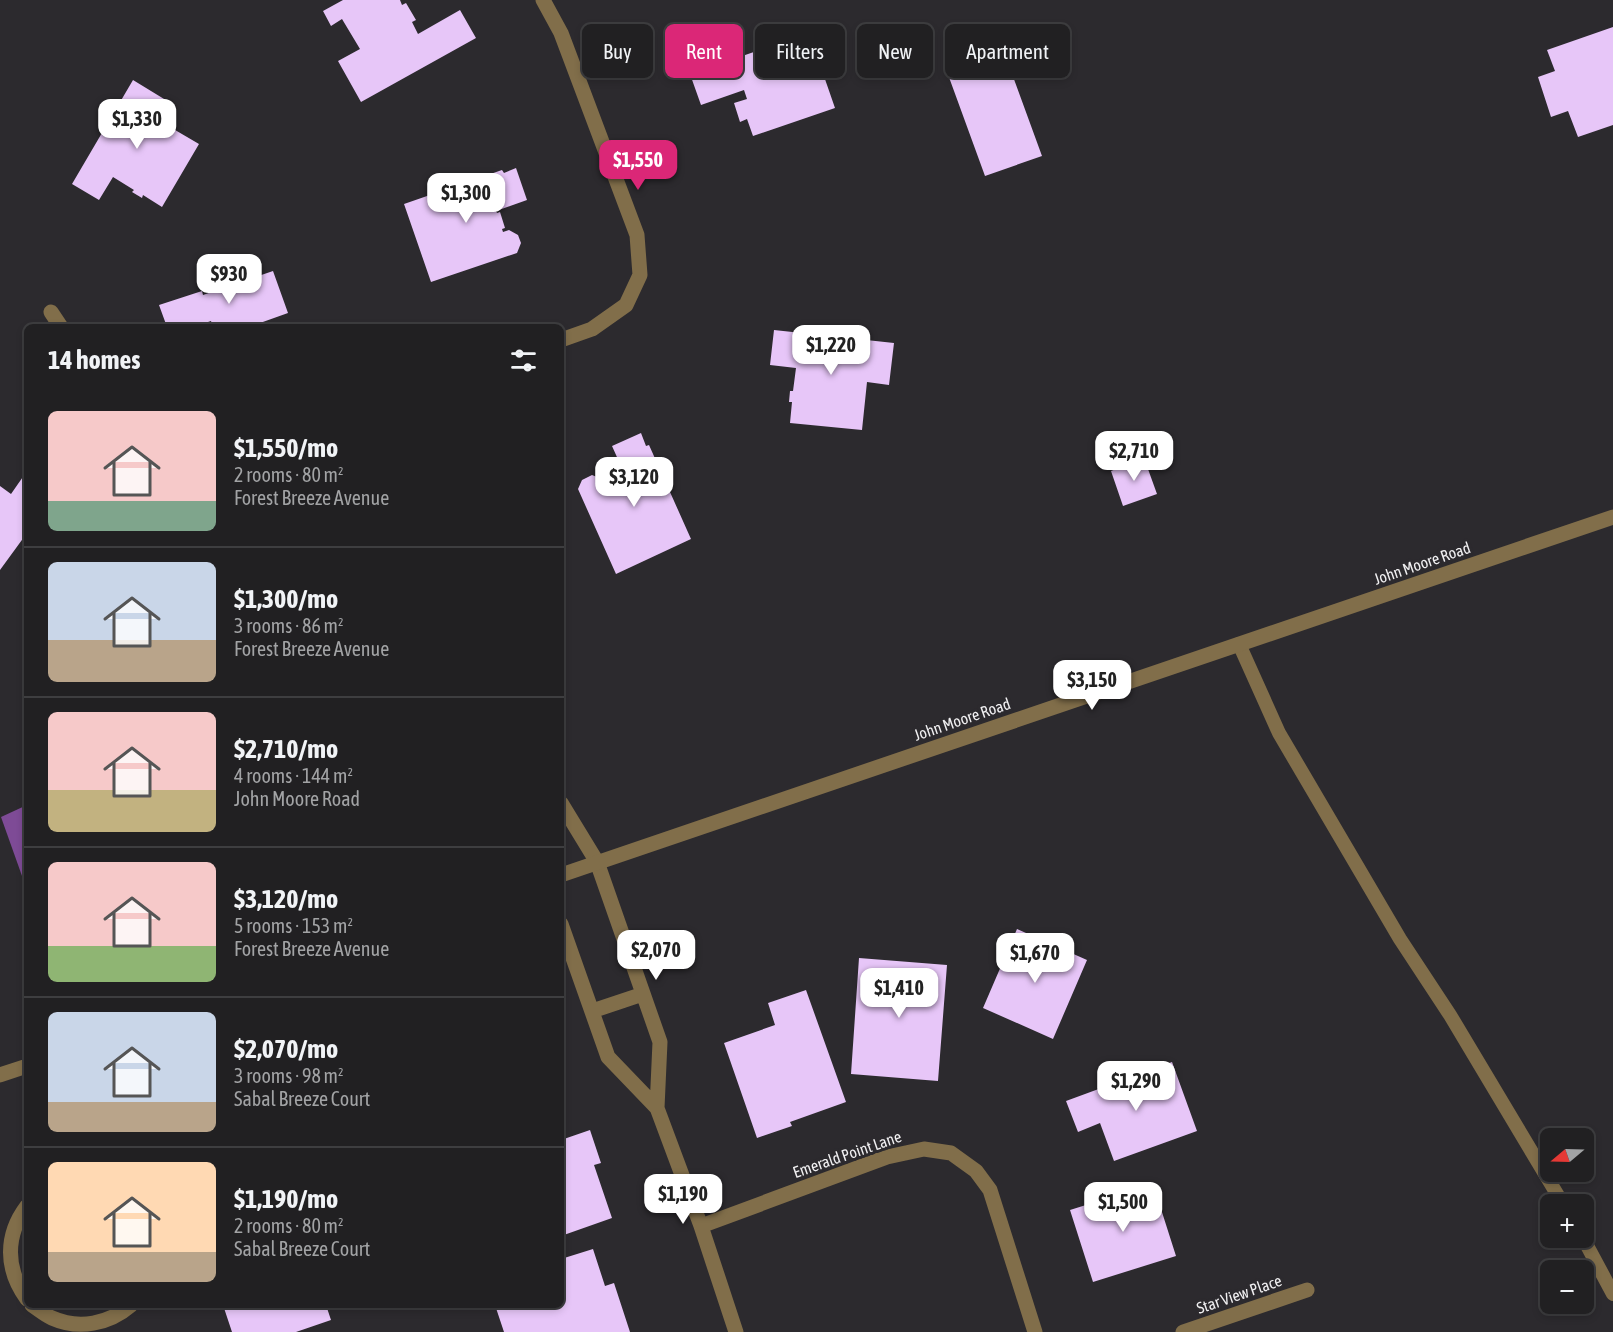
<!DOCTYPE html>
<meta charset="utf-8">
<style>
body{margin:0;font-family:"Asap Condensed",sans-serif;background:#2d2d2f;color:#f1f3f6;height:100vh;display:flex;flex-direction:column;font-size:22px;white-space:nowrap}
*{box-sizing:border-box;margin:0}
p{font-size:20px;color:#a2a3a5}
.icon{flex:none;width:33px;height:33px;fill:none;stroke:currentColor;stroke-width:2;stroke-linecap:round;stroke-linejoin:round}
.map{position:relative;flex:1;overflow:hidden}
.side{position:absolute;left:24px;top:324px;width:540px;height:984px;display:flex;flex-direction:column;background:#212022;border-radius:9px;box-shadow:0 3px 9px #0003,0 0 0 2px #3e3e40}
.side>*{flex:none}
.hud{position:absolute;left:582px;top:24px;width:570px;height:54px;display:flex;gap:12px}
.needle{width:39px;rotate:251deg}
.fabs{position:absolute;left:1540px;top:1128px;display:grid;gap:12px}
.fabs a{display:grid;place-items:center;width:54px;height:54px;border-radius:9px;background:#212022;box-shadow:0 3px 9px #0003,0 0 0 2px #3e3e40;font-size:30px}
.price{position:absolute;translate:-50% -51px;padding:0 14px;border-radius:12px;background:#fff;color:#222;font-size:20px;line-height:39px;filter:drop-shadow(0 2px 3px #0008)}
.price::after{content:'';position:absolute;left:50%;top:36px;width:18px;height:14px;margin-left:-9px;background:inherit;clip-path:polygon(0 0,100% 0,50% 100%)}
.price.current{background:#db2777;color:#fff}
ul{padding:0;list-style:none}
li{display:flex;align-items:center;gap:18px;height:150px;padding:0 24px}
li+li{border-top:2px solid #3e3e40}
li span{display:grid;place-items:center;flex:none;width:168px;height:120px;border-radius:9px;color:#555}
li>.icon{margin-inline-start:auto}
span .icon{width:72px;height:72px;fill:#fffc;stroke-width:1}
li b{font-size:26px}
h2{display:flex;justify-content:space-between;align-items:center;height:72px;padding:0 24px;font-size:26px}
.tag{padding:0 21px;border-radius:9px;background:#212022;box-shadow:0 3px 9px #0003,0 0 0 2px #3e3e40;font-size:21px;line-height:54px}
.tag.current{background:#db2777;color:#fff}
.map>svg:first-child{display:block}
.water{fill:#7e4b96}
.building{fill:#e7c6f8}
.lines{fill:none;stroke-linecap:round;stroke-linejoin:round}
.service{stroke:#816e4a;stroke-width:14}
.minor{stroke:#816e4a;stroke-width:15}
.tertiary{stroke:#816e4a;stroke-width:15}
.labels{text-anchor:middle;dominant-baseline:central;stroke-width:6;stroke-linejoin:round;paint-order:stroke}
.street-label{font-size:16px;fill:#f1f0f2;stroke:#2c2a2e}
</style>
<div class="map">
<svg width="1613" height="1332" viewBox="0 0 1613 1332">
<rect width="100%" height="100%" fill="#2c2a2e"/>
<path class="water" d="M27,805V890L1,817Z"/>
<path class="building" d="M343,0H400L402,5L406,3L416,20L412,22L418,34L460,10L476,38L361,102L338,61L360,49L342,19L331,26L323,11Z
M1613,27V125L1578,137L1568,111L1551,117L1538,77L1555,71L1547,50Z
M809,33L835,108L753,136L747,119L740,122L734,103L747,99L744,90L701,105L690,74Z
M1003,49L1042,156L985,176L946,69Z
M133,80L169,102L158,120L199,144L162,207L143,195L142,198L132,192L134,190L113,177L99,200L72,184Z
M516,168L527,200L496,211L497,213L500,212L505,228L502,229L503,232L509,230L518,235L521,243L517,253L431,282L404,204L502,170L504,173Z
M273,271L288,313L260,323L261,327H213L211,321L193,327H167L159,305L202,291L203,295Z
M774,330L894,343L889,385L867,382L862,430L790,423L792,402H789L790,391H793L796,368L770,365Z
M641,433L646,446L649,445L691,539L616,574L578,489L582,480L592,475L602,479L604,485L610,482L609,479L618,475L619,478L625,475L612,446Z
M1144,458L1157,494L1123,506L1111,471Z
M27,471V533L0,570V486L11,494Z
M1017,929L1087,960L1053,1039L983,1008Z
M859,958L947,965L938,1081L851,1074Z
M806,990L846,1102L790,1122L792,1126L757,1138L724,1043L775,1025L768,1003Z
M1172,1062L1197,1131L1114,1161L1100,1123L1078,1132L1066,1101Z
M590,1130L601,1163L594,1165L612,1218L561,1236V1140Z
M1153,1184L1176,1256L1093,1282L1070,1210Z
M593,1249L605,1286L614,1283L630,1332H504L495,1305H561V1259Z
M223,1305H326L331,1320L296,1332H232Z"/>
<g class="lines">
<path class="service" d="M1239,644L1279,733L1400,939L1450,1015L1563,1204
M1583,1238L1613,1294"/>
<path class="minor" d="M543,0L561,33L637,235L640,275L626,305L592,329L561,340
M51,312L61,327
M561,803L597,862L660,1042L657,1108
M561,924L608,1057L657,1108L701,1226L736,1332
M592,1011L643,994
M27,1206C5,1235 5,1269 27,1299
M701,1226L887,1157L924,1149L951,1153L976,1171L990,1190L1035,1332
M32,1305C38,1309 45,1315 52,1318C79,1330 109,1324 131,1305
M1183,1332L1307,1290"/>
<path class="tertiary" d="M561,875L1613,517
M0,1075L27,1066"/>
</g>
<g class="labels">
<g class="street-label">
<text transform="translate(1422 563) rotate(-19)">John Moore Road</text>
<text transform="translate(962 719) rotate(-19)">John Moore Road</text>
<text transform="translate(847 1154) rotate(-19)">Emerald Point Lane</text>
<text transform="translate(1239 1294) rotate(-19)">Star View Place</text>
</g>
</g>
</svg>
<div class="fabs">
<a><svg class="needle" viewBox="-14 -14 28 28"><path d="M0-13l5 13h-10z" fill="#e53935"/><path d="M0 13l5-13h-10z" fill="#a2a3a5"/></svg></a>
<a>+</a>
<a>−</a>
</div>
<b class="price" style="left:137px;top:150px">$1,330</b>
<b class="price current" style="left:638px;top:191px">$1,550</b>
<b class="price" style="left:466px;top:224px">$1,300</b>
<b class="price" style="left:229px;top:305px">$930</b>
<b class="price" style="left:831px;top:376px">$1,220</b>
<b class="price" style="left:1134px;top:482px">$2,710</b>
<b class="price" style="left:634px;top:508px">$3,120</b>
<b class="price" style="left:1092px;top:711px">$3,150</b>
<b class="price" style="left:656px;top:981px">$2,070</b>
<b class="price" style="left:1035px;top:984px">$1,670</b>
<b class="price" style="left:899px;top:1019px">$1,410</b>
<b class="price" style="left:1136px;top:1112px">$1,290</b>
<b class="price" style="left:683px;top:1225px">$1,190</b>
<b class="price" style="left:1123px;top:1233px">$1,500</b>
<div class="hud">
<a class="tag">Buy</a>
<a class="tag current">Rent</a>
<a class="tag">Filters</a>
<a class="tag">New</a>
<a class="tag">Apartment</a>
</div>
<section class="side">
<h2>14 homes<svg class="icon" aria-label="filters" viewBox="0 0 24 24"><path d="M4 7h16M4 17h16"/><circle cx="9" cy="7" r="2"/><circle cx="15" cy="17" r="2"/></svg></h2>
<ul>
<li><span style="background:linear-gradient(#f6c9c9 75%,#7fa58c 0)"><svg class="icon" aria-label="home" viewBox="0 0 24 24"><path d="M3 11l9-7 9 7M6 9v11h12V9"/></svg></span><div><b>$1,550/mo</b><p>2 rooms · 80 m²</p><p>Forest Breeze Avenue</p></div></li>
<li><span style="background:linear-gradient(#c9d6e8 65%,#b9a48a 0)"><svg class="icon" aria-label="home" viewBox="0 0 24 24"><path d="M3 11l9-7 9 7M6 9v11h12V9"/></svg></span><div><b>$1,300/mo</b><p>3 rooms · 86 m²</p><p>Forest Breeze Avenue</p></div></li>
<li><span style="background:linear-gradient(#f6c9c9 65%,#c2b280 0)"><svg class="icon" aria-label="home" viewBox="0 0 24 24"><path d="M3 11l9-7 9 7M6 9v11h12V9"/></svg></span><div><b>$2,710/mo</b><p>4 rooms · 144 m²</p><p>John Moore Road</p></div></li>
<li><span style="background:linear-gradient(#f6c9c9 70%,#8fb573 0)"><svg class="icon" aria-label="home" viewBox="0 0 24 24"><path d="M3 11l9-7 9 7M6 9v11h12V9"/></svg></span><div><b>$3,120/mo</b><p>5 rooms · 153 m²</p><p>Forest Breeze Avenue</p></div></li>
<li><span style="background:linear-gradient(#c9d6e8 75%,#b9a48a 0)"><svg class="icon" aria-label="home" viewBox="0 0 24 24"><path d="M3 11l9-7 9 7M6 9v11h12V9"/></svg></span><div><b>$2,070/mo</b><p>3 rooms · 98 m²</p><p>Sabal Breeze Court</p></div></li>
<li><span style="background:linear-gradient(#ffd9b3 75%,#b9a48a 0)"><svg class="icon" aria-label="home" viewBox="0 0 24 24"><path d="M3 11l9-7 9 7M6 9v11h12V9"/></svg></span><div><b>$1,190/mo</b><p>2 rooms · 80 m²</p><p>Sabal Breeze Court</p></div></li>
</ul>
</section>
</div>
